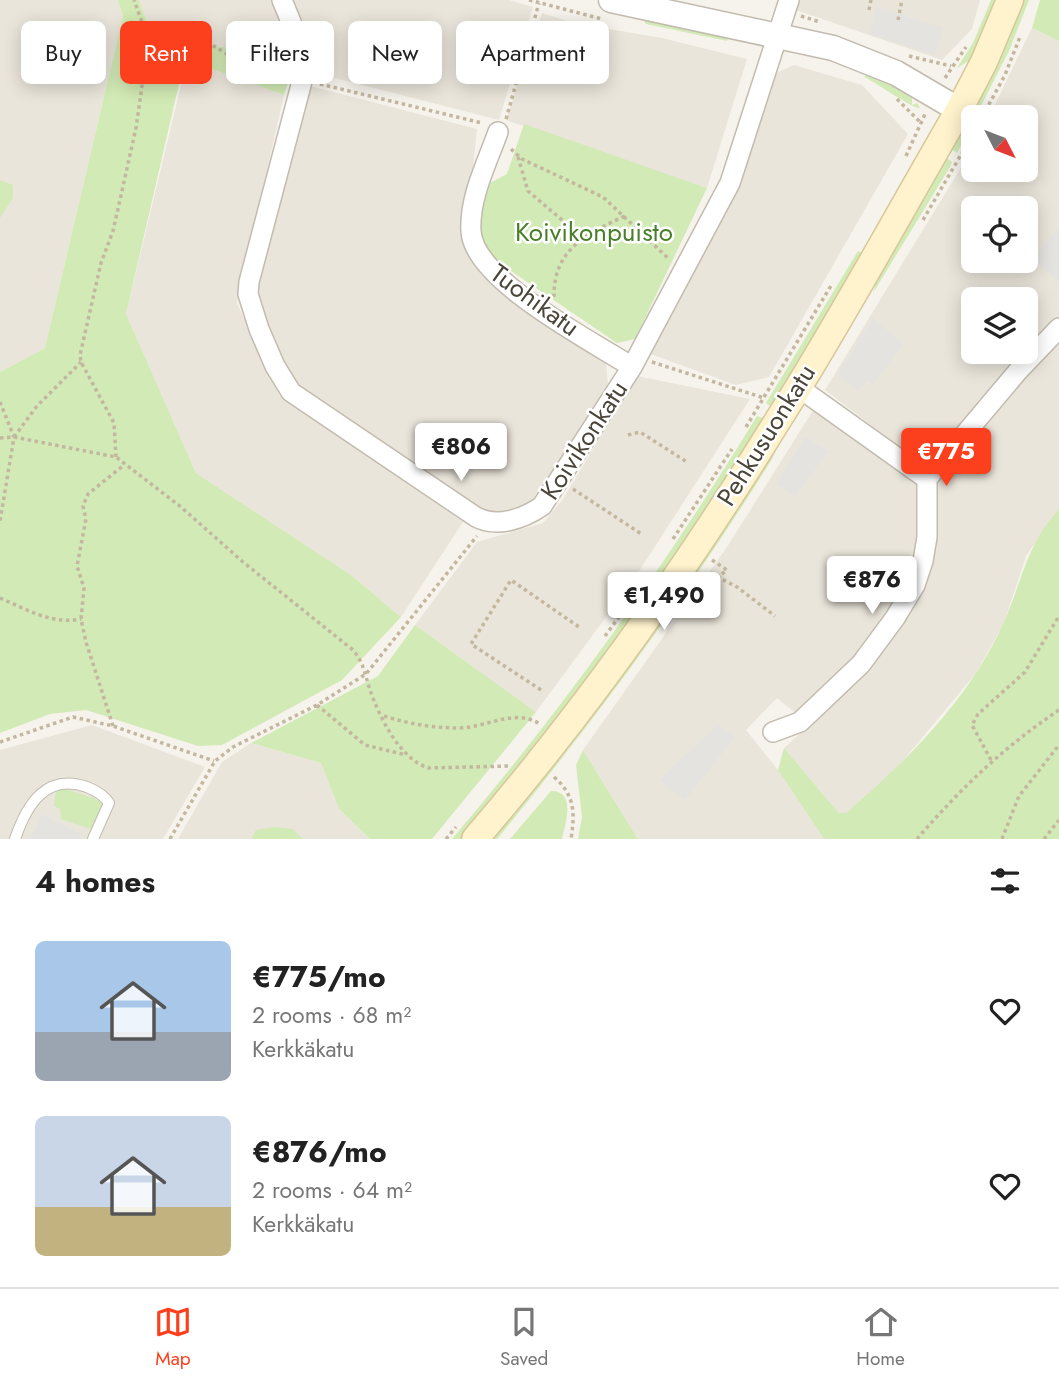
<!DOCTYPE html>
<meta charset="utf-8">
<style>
body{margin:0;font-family:Jost,sans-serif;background:#f6f6f6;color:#222;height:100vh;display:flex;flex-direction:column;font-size:26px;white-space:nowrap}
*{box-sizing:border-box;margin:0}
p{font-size:23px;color:#767676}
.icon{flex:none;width:38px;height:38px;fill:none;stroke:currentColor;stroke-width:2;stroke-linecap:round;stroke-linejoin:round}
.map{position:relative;height:839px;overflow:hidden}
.drawer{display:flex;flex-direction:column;background:#fff;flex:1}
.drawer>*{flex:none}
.guide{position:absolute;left:21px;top:21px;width:700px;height:63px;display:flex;gap:14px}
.needle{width:46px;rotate:132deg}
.tools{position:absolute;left:961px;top:105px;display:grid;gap:14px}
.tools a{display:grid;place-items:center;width:77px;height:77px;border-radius:10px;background:#fff;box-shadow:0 4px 18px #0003;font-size:35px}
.price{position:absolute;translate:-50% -60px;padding:0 16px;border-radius:7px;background:#fff;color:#222;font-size:23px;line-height:46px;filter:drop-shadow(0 2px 4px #0008)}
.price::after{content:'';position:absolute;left:50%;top:42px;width:21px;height:16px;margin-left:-10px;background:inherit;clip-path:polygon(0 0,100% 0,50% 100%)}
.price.current{background:#fc3f1d;color:#fff}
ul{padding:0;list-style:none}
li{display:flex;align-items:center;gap:21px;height:175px;padding:0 35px}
li span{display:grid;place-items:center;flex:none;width:196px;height:140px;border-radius:10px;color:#555}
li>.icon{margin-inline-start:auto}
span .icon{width:84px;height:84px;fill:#fffc;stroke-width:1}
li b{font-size:30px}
h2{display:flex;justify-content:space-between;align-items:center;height:84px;padding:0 35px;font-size:30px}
.pill{padding:0 24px;border-radius:10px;background:#fff;box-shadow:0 4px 18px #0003;font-size:24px;line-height:63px}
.pill.current{background:#fc3f1d;color:#fff}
.tabs{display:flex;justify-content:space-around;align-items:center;height:98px;border-top:2px solid #e0e0e0;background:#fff;font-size:19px;color:#767676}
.tabs a{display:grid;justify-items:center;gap:4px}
.tabs .current{color:#fc3f1d}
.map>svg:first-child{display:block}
.residential{fill:#eae5da;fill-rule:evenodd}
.green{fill:#d2eab5}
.parking{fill:#e5e3e0}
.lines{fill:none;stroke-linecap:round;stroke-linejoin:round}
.service-casing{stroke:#c2bbae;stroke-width:12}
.minor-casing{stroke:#c2bbae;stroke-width:22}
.tertiary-casing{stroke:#c2bbae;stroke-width:27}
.secondary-casing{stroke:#d6c79b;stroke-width:29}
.path{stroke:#c4b79f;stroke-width:3.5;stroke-dasharray:3.5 3.5;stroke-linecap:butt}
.service{stroke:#fff;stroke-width:10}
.minor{stroke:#fff;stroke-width:19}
.tertiary{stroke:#fff;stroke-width:24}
.secondary{stroke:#fff3cd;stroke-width:26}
.labels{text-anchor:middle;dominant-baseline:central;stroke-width:5;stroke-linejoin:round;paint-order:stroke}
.park-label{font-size:26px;fill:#4a7f2a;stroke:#fff}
.street-label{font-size:26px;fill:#4b4439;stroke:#fff}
</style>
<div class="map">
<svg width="1059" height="839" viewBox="0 0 1059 839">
<rect width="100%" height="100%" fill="#f6f3ec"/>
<path class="residential" d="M0,0H118L123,16L45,348L0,372Z
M139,0H273L292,70L239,49L153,38Z
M292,0H509L533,7L499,120L323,75Z
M798,0H980L972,29L942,60L796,10Z
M542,13L574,23L662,38L747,59L707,188L506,120Z
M1032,28L1059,41V319L928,465L922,464L825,390L973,148V170H1026V117H989ZM973,208H1026V261H973ZM973,299H1026V352H973Z
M187,60L284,95L237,303L279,395L463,522L401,617L351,575L196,473L126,314Z
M794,65L862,85L908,134L769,377L736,385L648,353L742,181L772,75Z
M310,86L477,129L465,242L481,275L606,362L608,386L530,504L488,514L299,389L288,373L262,311L255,285Z
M1059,337V509L1026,556L1004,623L976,673L892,774L846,813H839L784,748L832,705L867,667L916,600L934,487L998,404Z
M637,376L750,399L634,579L536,712L415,625L477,542L543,523L563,499Z
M814,409L913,477L918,485V552L908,585L847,670L798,715L777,698L746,730L778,770L824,839H638L583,750L727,547Z
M92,725L205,767L163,839H0V750Z
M251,743L321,763L339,809L370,839H178L222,762Z"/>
<path class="green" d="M118,0H139L153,38L239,49L292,70L284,95L187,60L184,62L126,314L196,473L351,575L401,617L342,680L222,745L198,746L86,710L50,714L0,733V372L45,348L123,16Z
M991,0H1000L972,59L957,68L973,43Z
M1021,0H1029L1009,51L957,153L951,149Z
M1040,0H1059V41L1032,28Z
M643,19L729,37L727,41L646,24Z
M869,72L912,98V105L917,103L920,108C911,108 877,83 864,77Z
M524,124L707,188L635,339L617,343L486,254L477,226L490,183L507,174Z
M947,158L952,162L950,167L873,293L879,272Z
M0,180L13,185V198L0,218Z
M858,251L862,253L857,265L771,407L766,403Z
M757,416L763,418L762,422L694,531L578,696L463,839H452C565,706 666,565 757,416Z
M781,440L772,459C689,592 597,718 497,839H487Z
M1059,509V839H824L778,770L784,748L839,813H846C907,761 970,698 1003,624C1023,580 1025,547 1059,509Z
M415,625L536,712L432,839H370L339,809L321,763L251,743L378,676Z
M583,750L638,839H578L582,817L576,765Z
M63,788L99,800L103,806L91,829L61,819L60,809L54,806L56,789Z
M551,791C577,791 565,824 562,839H510Z
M274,827L293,829L303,839H251L256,830Z"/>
<path class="parking" d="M877,7L943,28L935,55L869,34Z
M1059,227V282L1034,259Z
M873,318L903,344L873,385L867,380L858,391L838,374Z
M805,437L829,451L795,496L776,484Z
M718,725L735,737L685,800L659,780Z
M42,814L81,834L79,839H30Z"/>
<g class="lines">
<defs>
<path id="service" d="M15,839C27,804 46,773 87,787C97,791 104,795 109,803L93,839"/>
<path id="minor" d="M282,0L305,56V70L249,282L248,294L259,329L275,366L291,392L476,517C497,528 523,519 542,506L632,367L730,183L789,0
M498,132C487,163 469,198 471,231C473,280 592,341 632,367
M798,387L927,479L1018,371L1059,328
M773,732L800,722L861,664L895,618L915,585L923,561L927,537V479"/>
<path id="tertiary" d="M611,0L833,48L896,73L959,110"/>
<path id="secondary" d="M475,839C587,709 688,566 778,420C842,319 899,213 959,110L984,62L1010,0"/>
</defs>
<use href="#service" class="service-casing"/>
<use href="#minor" class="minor-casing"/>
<use href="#tertiary" class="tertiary-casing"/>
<use href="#secondary" class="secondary-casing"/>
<path class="path" d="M529,0L602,19
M869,10L871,0
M801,16L820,22
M898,20L902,0
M152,50L188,49L207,42L227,54L285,75
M909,56L951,66
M945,78L966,47
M320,84L482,123
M897,99L920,122
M982,117L1005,75L1020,37
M506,119L539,3
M511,149L522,159L603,197L669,259
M906,156L926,112
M518,157L528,191L582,237
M923,220L973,134
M554,297C553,249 588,233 625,216
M652,362L764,398
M0,402L14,437L0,521
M746,427L832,284
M628,435L640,432L687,462
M14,437L37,406L81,362
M0,438L14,437L116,457L181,507L243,562L353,650C364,663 365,675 370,690C379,716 400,760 429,768L509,766
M116,457L114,423L81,362L80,355L101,263L113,231L136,128L144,72L152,50L134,0
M573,489L643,535
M673,539L732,449
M712,560L727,570L718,577L737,587L775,616
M0,598C26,609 52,625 81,619
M605,636L619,617
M541,690L471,644L511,580L579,627
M317,705L365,745L406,755
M384,716C409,724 433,728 460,728C488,727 514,708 540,724
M113,726L86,642L81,619L84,588L77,566L86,519L83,506L88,494L124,465
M0,742L73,717L113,726L214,761
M991,760L972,725L978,714L1025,672L1059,616
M554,777C575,795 575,813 571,839
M170,839L215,761L233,747L317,705L366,674L477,536
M446,839L456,827
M917,839C961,788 1004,747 1059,710
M1002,839L1019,796L1059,745
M1044,839L1059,820"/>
<use href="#service" class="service"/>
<use href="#minor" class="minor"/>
<use href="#tertiary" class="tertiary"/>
<use href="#secondary" class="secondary"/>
</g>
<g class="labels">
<g class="park-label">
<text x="594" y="232">Koivikonpuisto</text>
</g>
<g class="street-label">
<text transform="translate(535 300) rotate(36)">Tuohikatu</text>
<text transform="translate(766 435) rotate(-58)">Pehkusuonkatu</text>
<text transform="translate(584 440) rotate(-57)">Koivikonkatu</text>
</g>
</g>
</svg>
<div class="tools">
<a><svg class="needle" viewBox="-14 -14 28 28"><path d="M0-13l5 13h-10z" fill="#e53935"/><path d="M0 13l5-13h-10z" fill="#767676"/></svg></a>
<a><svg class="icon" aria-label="locate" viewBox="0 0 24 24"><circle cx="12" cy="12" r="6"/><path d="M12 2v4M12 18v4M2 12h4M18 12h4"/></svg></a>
<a><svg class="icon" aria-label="layers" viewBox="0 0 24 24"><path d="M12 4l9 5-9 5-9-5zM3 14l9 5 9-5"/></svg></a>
</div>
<b class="price" style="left:461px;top:483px">€806</b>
<b class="price current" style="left:946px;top:488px">€775</b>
<b class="price" style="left:872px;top:616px">€876</b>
<b class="price" style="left:664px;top:632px">€1,490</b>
<div class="guide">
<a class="pill">Buy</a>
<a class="pill current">Rent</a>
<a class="pill">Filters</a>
<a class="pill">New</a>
<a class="pill">Apartment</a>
</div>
</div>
<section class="drawer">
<h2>4 homes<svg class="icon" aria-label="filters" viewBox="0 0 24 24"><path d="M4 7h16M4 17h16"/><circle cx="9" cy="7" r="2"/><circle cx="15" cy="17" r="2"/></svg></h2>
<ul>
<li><span style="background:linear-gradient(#a9c7e8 65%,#9aa5b1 0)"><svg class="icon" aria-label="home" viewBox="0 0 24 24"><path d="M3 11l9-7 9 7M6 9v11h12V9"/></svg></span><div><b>€775/mo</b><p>2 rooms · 68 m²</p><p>Kerkkäkatu</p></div><svg class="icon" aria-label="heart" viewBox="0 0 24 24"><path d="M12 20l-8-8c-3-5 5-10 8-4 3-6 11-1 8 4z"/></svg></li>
<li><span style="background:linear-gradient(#c9d6e8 65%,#c2b280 0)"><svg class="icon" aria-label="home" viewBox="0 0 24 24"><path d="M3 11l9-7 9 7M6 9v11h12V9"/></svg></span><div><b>€876/mo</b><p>2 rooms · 64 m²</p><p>Kerkkäkatu</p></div><svg class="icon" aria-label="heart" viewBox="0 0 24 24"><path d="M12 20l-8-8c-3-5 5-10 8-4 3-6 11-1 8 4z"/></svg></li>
</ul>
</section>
<nav class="tabs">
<a class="current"><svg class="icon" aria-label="map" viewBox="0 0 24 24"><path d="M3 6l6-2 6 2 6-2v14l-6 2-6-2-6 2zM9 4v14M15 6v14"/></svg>Map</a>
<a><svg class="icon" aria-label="saved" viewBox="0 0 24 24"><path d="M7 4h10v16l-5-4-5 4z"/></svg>Saved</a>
<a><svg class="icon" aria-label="home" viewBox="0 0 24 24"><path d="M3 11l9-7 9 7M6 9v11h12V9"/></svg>Home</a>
</nav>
